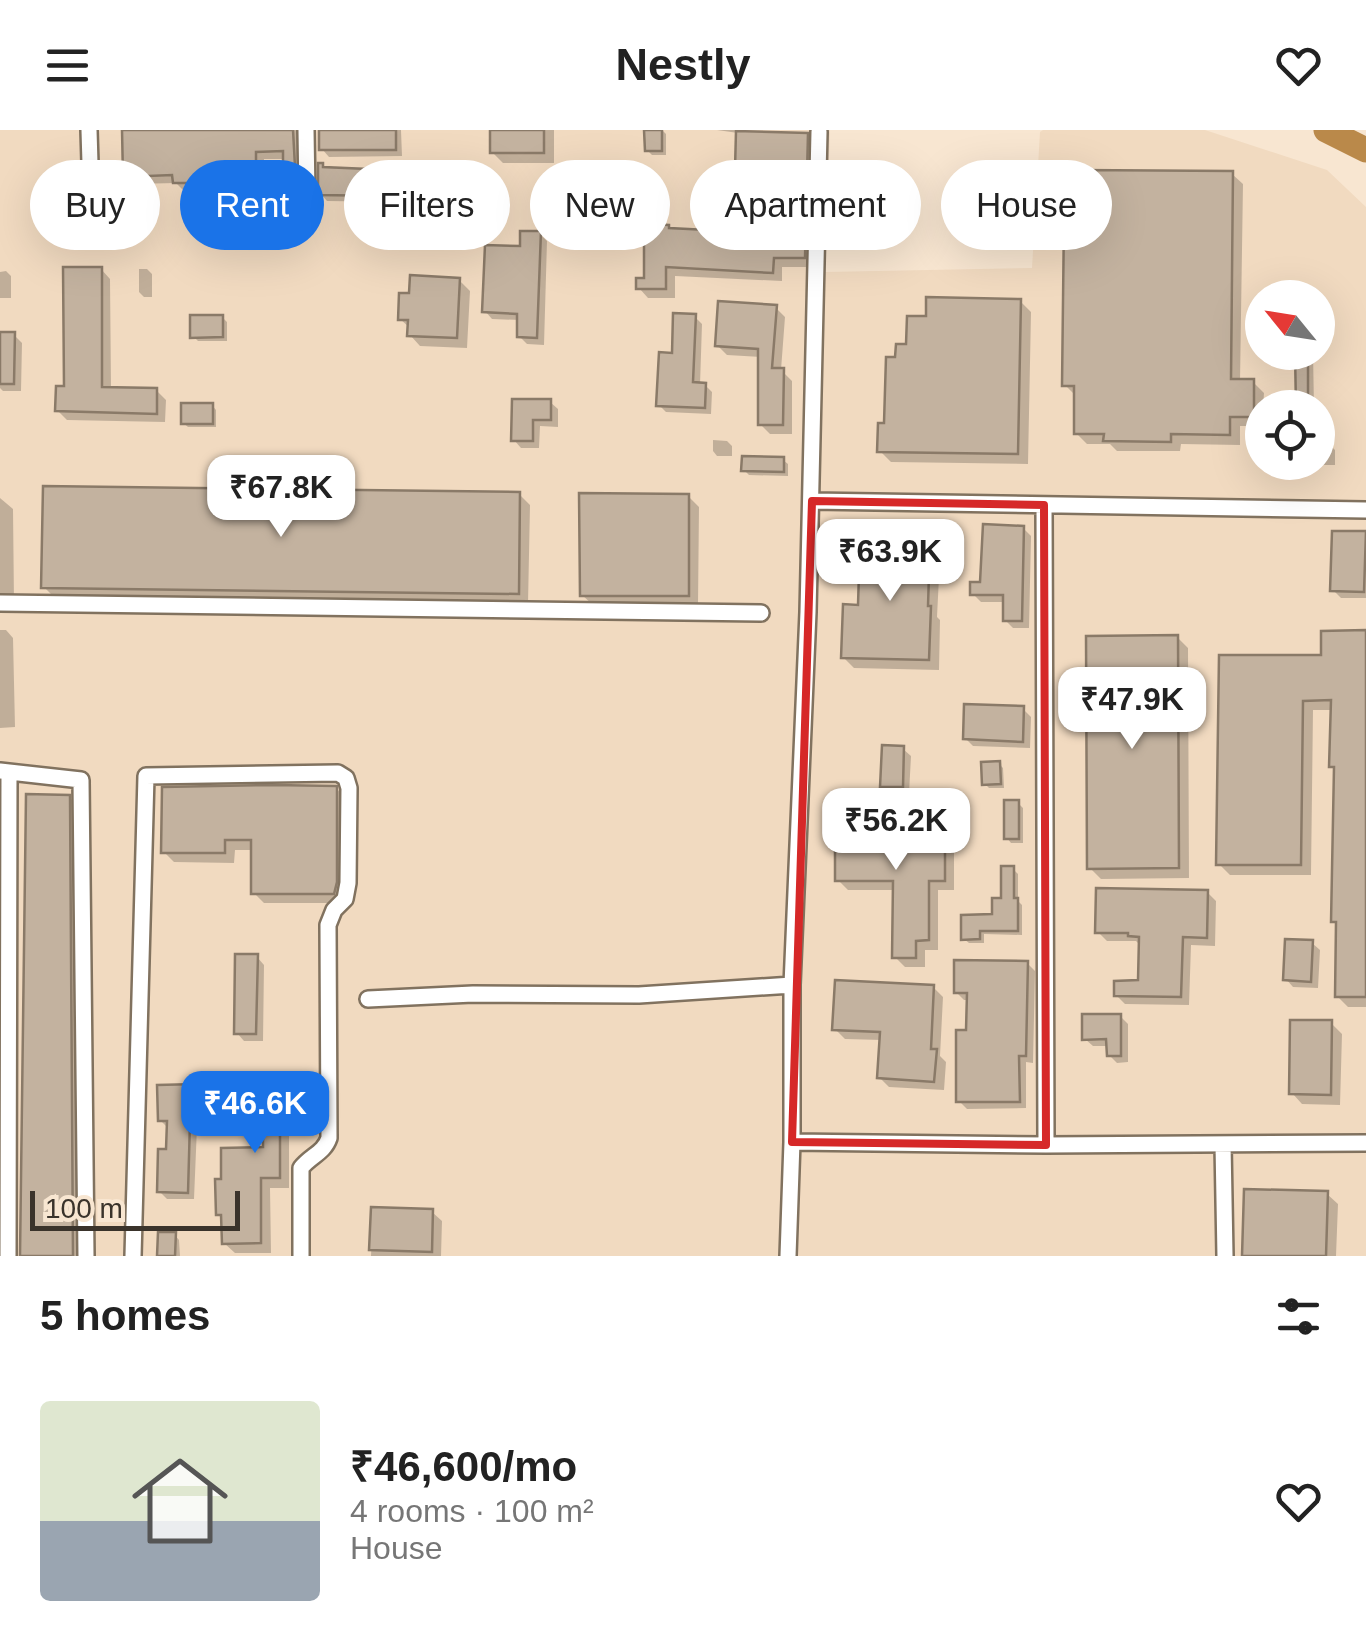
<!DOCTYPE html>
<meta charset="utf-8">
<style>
body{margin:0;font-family:Helvetica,sans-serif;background:#f2f2f2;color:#222;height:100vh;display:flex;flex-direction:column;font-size:38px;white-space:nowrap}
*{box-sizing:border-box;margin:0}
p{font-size:32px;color:#767676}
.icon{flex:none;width:55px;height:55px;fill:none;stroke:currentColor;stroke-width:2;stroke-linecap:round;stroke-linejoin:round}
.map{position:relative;height:1126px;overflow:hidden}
.drawer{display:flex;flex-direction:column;background:#fff;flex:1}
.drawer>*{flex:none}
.hud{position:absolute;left:30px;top:30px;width:1308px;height:90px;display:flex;gap:20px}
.needle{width:65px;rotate:300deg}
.controls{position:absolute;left:1245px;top:150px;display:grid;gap:20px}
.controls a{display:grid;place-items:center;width:90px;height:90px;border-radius:50%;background:#fff;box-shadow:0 10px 40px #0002;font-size:50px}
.scale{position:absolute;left:30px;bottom:25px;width:210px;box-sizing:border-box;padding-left:10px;border:5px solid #3a332b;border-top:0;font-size:28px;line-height:35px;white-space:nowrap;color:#3a332b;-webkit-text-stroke:8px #f8e6d1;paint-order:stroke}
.price{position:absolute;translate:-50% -85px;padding:0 22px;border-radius:20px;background:#fff;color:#222;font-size:32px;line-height:65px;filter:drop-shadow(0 2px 5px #0008)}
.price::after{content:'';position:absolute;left:50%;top:60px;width:30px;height:22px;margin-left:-15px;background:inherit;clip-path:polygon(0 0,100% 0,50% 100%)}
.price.current{background:#1a73e8;color:#fff}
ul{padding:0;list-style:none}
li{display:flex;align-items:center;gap:30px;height:250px;padding:0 40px}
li+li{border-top:2px solid #e0e0e0}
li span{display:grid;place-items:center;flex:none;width:280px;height:200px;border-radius:10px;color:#555}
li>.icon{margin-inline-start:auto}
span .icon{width:120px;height:120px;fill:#fffc;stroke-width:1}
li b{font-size:42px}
h2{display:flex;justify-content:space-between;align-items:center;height:120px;padding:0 40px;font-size:42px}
.tag{padding:0 35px;border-radius:45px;background:#fff;box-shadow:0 10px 40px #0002;font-size:35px;line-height:90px}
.tag.current{background:#1a73e8;color:#fff}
header{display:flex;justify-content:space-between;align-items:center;height:130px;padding:0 40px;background:#fff;font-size:45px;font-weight:800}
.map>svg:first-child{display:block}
.built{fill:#f1dac0;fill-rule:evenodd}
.shadow{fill:#0003}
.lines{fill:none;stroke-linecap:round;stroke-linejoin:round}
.river{stroke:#ba894a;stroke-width:25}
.building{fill:#c3b29f;stroke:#8a7a68;stroke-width:2.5}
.minor-casing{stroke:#81725f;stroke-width:20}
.minor{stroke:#fff;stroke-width:15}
.marked{fill:none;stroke:#d62828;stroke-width:8;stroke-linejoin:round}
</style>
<header><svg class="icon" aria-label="menu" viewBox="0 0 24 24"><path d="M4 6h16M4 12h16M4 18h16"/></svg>Nestly<svg class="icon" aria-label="heart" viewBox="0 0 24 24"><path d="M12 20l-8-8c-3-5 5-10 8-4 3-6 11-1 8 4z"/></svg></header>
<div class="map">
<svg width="1366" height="1126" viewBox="0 0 1366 1126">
<rect width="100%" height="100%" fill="#f8e6d1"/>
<path class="built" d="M0,0H830L825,142L1032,138L1040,2L1043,0H1205L1327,40L1366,77V1126H0ZM1262,168H1318V222H1262ZM1262,278H1318V332H1262Z"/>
<path class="shadow" d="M124,0H300L303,62H294L286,53V29H264L263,42H223V60L184,61L176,53L134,54L125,46Z
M322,0H401L402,26L329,27L322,19Z
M492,0H554V33H503L492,22Z
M647,0H662L666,4V25H652L647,20Z
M717,0H742V4L807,5L817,15L814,137H782V151L675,146V168H648L639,158L646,151L668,97L672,101L731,104L791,77V49L747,48L737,38L738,3Z
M322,35L326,40L390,43L396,49L395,72L327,71L321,64Z
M1232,44L1243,54L1240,252H1253L1264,263L1262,296H1240V315L1181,314L1180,321H1117L1110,314H1087L1076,303V266L1064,254L1078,90Z
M540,104L547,111L544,215L527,214L519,206L520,190L492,189L485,181L522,119Z
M101,139L110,149L111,259L156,260L166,270L165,292L67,290L57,280L66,258Z
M139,139H147L152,144V167H144L139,162Z
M6,141L11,146V168H0V142Z
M459,150L470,161L467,218L420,216L410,205V198L400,189Z
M1020,171L1031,182L1028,334L891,332L880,321L898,230L929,189Z
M775,177L785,187L781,240L792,251V304H770L760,294L761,227L727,225L717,215Z
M222,187L227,192V211H198L193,206Z
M695,187L702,194L700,255H705L712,262L711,284L666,282L659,275L674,225Z
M0,205H14L22,213L21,261H3L0,258Z
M1298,222H1313L1314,278H1298Z
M550,272L558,279V297L540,296L539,318H521L514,310Z
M212,275L216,280V297H188L183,293Z
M713,310L727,311L732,316V326H717L713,321Z
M1318,314H1329L1335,320V335H1320L1317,332Z
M783,330L788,334V346L749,345L744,340Z
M519,364L530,375L528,474L55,468L44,457Z
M688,366L699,377L698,476L593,475L582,465Z
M0,368L13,379L14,472L0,475Z
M1023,398L1031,406L1029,498H1013L1005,490V472H981L973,464L983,454Z
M1365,404L1366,468H1341L1333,460Z
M929,416L940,427L937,487L940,490L939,540L854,538L843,527L860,477Z
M0,500H6L13,508L15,597L0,598Z
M1366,503V877H1348L1337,866L1338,796L1334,791L1337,641L1332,636L1334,580H1313L1311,745H1230L1219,734L1323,528Z
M1177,507L1188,518L1189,748L1101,749L1090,738Z
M1023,579L1031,587L1030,618L973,616L965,608Z
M903,619L911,626L909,664H891L883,656Z
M999,634L1003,638L1004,658H989L985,654Z
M0,658L7,665L1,1126H0Z
M336,658L346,669L345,773H264L254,763V720H235L234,733L174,732L164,722Z
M69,667L80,678L83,1126H23Z
M1018,673L1023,678V713H1011L1007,708Z
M944,698L954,708V760H938V820H925V837H905L895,827L896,760H848L838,750Z
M1013,739L1018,744V771L1022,775V805L984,804V813H969L964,809L995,787L1003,770Z
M1207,762L1216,771L1215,816L1191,815L1189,875L1125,874L1116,865L1140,853L1139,814L1136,811H1107L1098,802Z
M1312,813L1320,820L1318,858L1293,857L1286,849Z
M257,827L264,835L263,911H244L237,903Z
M1027,833L1035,841L1033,933L1026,932V978L967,979L959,971L969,870H964L956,862Z
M933,857L943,867L940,926L946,932L944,960L889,957L879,947L882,910L845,909L835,899Z
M1120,886L1128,894V932L1117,933L1109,925V916H1093L1085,909Z
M1331,893L1342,904L1340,975L1302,974L1292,963Z
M298,949L308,960L307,1006L289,1005V1058H270L271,1123H235L224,1113V1089L218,1084L265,1020V1005H253L243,994Z
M196,957L204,965V997H197L194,1069H167L159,1061L168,1022L169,999L160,990Z
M1327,1064L1338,1074L1336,1126H1245Z
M373,1080L432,1082L442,1091L441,1126H371Z
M175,1105L179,1110L180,1126H160Z"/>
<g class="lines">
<path class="river" d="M1326,0L1366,20"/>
</g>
<path class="building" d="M122,0H293L296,55L283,54V21L256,22V35L216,34V53H173L172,45L123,47Z
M319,0H396V20H319Z
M490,0H544V23H490Z
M644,0H662V21H645Z
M736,1L808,3L805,128H774L773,143L666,137V159H636V148H644V94L669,95V98L728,101L730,71L789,74V40L735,39Z
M318,33H323V37L391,40L389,66L318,65Z
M1076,40L1233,41L1231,249H1254V287H1230V305L1171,304V312L1103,311L1104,304H1074V256H1062L1064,87H1076Z
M520,101H541L537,208L517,207V184L482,182L485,115L520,116Z
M63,137H102V257L157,258V284L55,281L56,256H64Z
M410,145L460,148L457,208L407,206L408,190H398L399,163H409Z
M926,167L1021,169L1018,324L877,322L878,293H884L886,227H895L896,214H906L907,186H926Z
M718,171L777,175L772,238H784L783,295H758V219L715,216Z
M673,183L696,184L693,252L706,253L705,278L656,276L659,222L672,223Z
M190,185H223V207L190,208Z
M0,202H15L14,254H0Z
M1295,222H1308V278H1296Z
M512,269H551V290H533V311H511Z
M181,273H213V294H181Z
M742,326L784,327V342L741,341Z
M43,356L520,362L519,464L41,458Z
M579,363L689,364V466H580Z
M983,394L1024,396L1022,491H1003V465H970V452H980Z
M1332,401H1366L1364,462L1330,461Z
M860,411L930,413L928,476H931L929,530L841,528L843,474L858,475Z
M1366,500V867H1335L1336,792H1331L1334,637H1329L1331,570L1303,571L1301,735H1216L1219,525H1321V501Z
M1178,505L1179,738L1087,739L1086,506Z
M964,574L1024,576L1023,612L963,609Z
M882,615L904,616L903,657H880Z
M1000,631L1001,654L982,655L981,632Z
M273,655L337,656V752L334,764H251V710H225V723H161L162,657Z
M26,664L70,665L73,1126H20Z
M1004,670H1019V709H1004Z
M835,696H945V751H929V810L916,811V828H892L893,751H835Z
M1001,736H1014V768H1018V801H980V809L961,810V785L992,784V768H1001Z
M1096,758L1208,760L1207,808L1183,807L1181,867L1114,866V851L1138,850L1139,807L1128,806V803H1095Z
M1285,809L1313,810L1311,852L1283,850Z
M235,824H258L256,904H234Z
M954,830L1028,831L1026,926H1019L1020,972H956V900H966L967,863H954Z
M835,850L934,855L931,919H937L934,952L877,948L880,902L832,900Z
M1082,884H1121V926H1107L1106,909L1082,910Z
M1290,890H1332L1331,965L1289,964Z
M241,946L299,947L298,997L280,996V1048H261V1113L222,1114L221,1085H216L215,1049H221V1018L263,1017V996L240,995Z
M197,954V991H190L188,1063L157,1062L158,1019H166L167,991H158L157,955Z
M1244,1059L1328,1061L1326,1126H1242Z
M371,1077L433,1079L432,1122L369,1120Z
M158,1102H176L175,1126H157Z"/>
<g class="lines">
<defs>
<path id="minor" d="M89,0L91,67
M306,0L307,65
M812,371L1366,380
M1044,375L1046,1015
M0,473L761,483
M0,641L81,650L86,1126
M368,869L473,864L639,865L792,855
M792,1012L1046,1015L1366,1013
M1223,1014L1225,1126
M8,1126L9,642
M133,1126L146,646L338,643L346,648L349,658L348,753L345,769L334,780L328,795L329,1008C324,1023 310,1026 301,1038V1126
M788,1126L792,1012V855L808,482L819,2"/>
</defs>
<use href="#minor" class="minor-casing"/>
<use href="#minor" class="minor"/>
</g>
<path class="marked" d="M812,371L1044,375L1046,1015L792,1012Z"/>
</svg>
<div class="controls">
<a><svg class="needle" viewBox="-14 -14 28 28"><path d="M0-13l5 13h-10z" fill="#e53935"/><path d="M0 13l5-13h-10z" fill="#767676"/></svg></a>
<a><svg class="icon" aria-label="locate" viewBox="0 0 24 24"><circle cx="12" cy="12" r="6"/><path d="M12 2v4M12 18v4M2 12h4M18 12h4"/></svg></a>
</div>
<div class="scale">100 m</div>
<b class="price" style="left:281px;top:410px">₹67.8K</b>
<b class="price" style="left:890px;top:474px">₹63.9K</b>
<b class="price" style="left:1132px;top:622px">₹47.9K</b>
<b class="price" style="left:896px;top:743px">₹56.2K</b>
<b class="price current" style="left:255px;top:1026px">₹46.6K</b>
<div class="hud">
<a class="tag">Buy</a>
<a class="tag current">Rent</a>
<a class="tag">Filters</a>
<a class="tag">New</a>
<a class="tag">Apartment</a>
<a class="tag">House</a>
</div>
</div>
<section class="drawer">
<h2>5 homes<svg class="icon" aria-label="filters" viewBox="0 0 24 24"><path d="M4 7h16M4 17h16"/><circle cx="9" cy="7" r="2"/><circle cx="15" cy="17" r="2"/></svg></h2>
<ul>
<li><span style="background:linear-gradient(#dfe7d0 60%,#9aa5b1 0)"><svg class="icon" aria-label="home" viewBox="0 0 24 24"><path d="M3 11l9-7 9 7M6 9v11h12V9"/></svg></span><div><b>₹46,600/mo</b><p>4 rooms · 100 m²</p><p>House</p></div><svg class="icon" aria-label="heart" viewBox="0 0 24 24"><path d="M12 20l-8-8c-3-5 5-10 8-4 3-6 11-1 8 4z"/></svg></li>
</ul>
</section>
